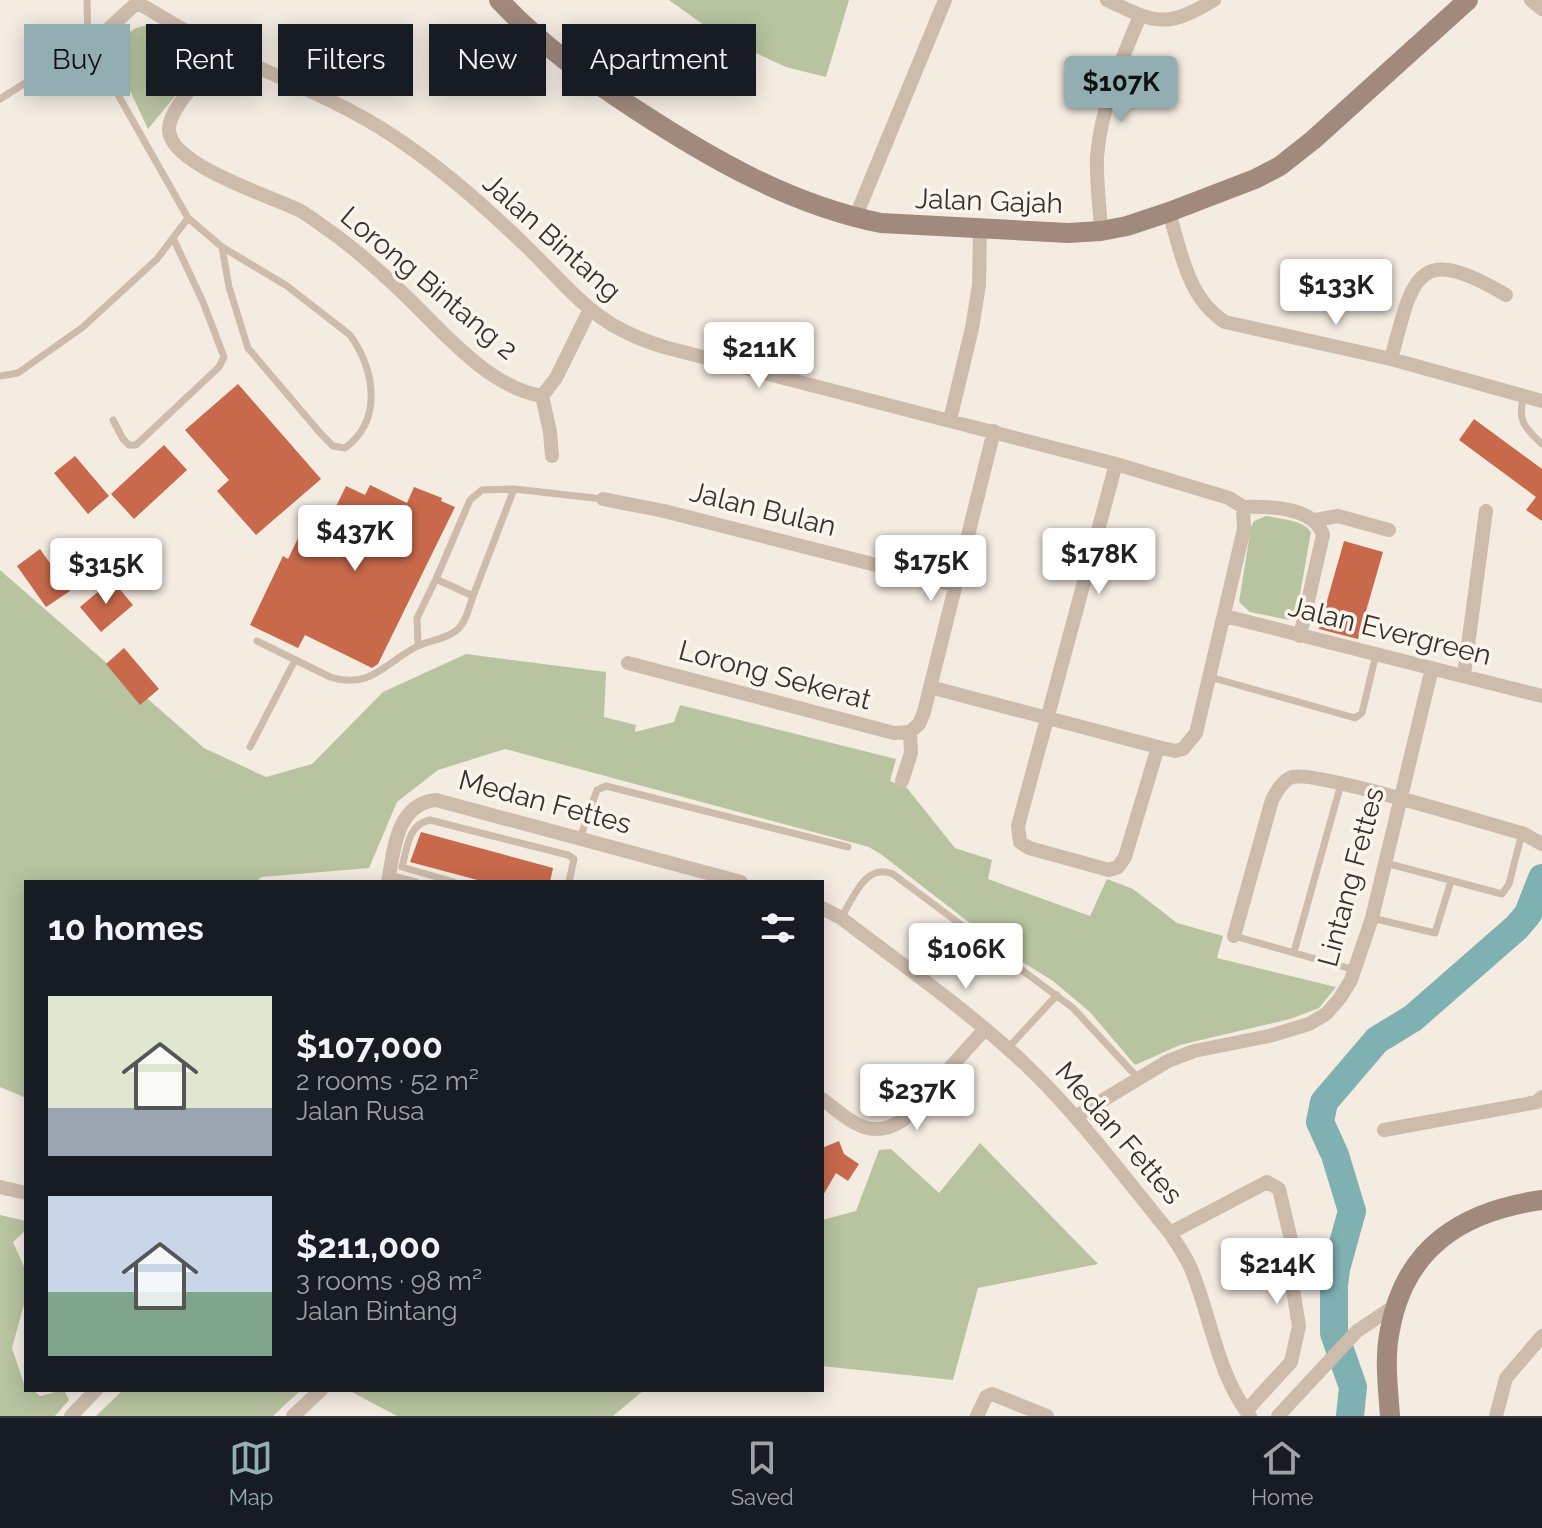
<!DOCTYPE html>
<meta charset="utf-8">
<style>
body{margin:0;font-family:Raleway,sans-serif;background:#20242c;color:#f1f3f6;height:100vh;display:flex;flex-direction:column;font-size:30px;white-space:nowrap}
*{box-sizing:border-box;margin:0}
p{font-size:26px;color:#9ea1a6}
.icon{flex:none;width:44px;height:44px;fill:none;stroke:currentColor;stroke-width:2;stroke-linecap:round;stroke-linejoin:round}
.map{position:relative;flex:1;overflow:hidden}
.drawer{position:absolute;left:24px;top:880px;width:800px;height:512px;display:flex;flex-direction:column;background:#171b24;border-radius:0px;box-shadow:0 4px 20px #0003}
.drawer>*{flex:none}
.banner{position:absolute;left:24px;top:24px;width:800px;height:72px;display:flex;gap:16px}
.price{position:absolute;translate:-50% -68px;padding:0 18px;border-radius:8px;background:#fff;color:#222;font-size:26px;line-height:52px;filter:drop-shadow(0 2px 4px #0008)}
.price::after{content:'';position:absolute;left:50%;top:48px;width:24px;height:18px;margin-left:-12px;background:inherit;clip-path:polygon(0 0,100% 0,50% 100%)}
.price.active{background:#92aeb2;color:#111}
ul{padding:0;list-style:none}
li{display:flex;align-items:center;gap:24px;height:200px;padding:0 24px}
li span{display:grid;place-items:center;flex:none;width:224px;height:160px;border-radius:0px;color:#555}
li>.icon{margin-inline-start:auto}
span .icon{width:96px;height:96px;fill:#fffc;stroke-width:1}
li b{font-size:34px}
h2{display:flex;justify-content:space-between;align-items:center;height:96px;padding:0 24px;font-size:34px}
.tag{padding:0 28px;border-radius:0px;background:#171b24;box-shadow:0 4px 20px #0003;font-size:28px;line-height:72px}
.tag.active{background:#92aeb2;color:#111}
.tabs{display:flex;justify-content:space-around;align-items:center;height:112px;border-top:2px solid #363941;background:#171b24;font-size:22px;color:#9ea1a6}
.tabs a{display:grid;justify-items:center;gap:4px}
.tabs .active{color:#92aeb2}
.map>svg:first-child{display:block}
.green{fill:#b8c4a0}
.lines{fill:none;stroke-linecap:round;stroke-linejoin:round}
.river{stroke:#7fb0b2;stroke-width:28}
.building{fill:#c8694b}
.lane{stroke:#cdbbac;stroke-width:7}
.street{stroke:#cdbbac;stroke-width:14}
.secondary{stroke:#a18a7d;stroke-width:20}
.labels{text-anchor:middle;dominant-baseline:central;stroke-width:7;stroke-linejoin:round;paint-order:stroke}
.street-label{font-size:28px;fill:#3b302b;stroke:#fbf5ee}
</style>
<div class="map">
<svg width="1542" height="1416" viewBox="0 0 1542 1416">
<rect width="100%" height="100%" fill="#f4ebe1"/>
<path class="green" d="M669,0H849L826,77L786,67L719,36Z
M150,24C171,27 209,41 199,67L148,129L109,46L136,28Z
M1266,516C1280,519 1303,520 1311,532L1298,605L1296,613L1289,620L1250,612L1239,602L1251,527L1254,521Z
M0,570L204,748L266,777L312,764L383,692L466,654L606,672L604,717L636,725L635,732L674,722L680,705L896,759L890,781L907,788L955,848L992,860L988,879L1090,916L1107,879L1133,889L1177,923L1223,936L1217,958L1336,987L1319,1008L1290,1019L1180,1045L1135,1065L1090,1012L1053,981L1011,955L882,855L869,847L505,749L438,770L397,802L369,868L262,877L255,882H26V1098L0,1087Z
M980,1143L1098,1264L978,1288L953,1380L822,1366V1220L856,1211L879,1150L891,1149L939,1193Z
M0,1215L26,1221V1230L13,1242L26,1271V1297L12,1348L26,1390H33L40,1396L64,1390L69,1400L55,1416H0Z
M123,1390H301L273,1416H96Z
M348,1390H644L613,1416H397Z"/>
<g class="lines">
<path class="river" d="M1350,1416L1353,1387L1334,1333V1285L1336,1269L1352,1211L1335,1155L1320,1122L1324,1102L1377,1040L1413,1018L1517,927L1528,914L1542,878"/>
</g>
<path class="building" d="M238,384L321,479L256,535L217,491L229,480L185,430Z
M1474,419L1542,469V521L1526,510L1536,497L1459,440Z
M164,445L187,470L134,519L111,494Z
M75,456L109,496L88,514L54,473Z
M370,485L407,503L414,487L442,498L441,501L455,507L378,664L372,668L305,635L298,648L250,625L283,556L288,559L303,528L321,537L346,486L365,495Z
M1344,541L1383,552L1358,639L1319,629Z
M40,549L70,591L46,607L17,566Z
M112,580L133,605L101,632L80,607Z
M124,648L159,689L140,705L106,664Z
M421,832L553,868L550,882H485L410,862Z
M839,1141L844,1154L859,1164L848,1181L836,1173L822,1197V1148Z"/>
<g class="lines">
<path class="lane" d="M87,0L88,42L188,218L222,247L287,286L350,335C374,369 384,419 345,448L333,446L321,434L248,348L229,287L222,247
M0,99L105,32
M0,376L18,373L83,327L157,259L188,218
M1524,397C1516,420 1526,429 1542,444
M113,420L123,439L129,445H136L219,367L224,357L203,302L173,238
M514,489L473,596L436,579L470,500L482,490L514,489L603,499
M257,641L330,677C370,690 385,663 416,647C429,640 445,640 457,630C466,622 469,608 473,596
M418,645L417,618L436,579
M1210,677L1355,718L1362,713L1376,654
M250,747L295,660
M580,838L597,790L606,786L848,847
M1386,863L1502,894L1509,884L1522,833
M389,875L416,882
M454,882L402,867C407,849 408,824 430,820L568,855L574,859L569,882
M841,918C853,899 865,862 893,874L1073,1008L1138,1078
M1372,918L1435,933L1451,881
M1234,936L1355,970
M1294,952L1341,784
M1007,1049L1057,995"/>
<path class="street" d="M1107,0C1155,23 1166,29 1214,0
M1531,0L1542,9
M138,3C166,19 194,37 223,51C289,83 352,105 412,149C453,178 492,213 528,248C577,296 595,326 664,347L1116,464L1229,498L1243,507
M105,32L140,0
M224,51C210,67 168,108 169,130C170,165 270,196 299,210C308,215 316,221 324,227C354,247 381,272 407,297C445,334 489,387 542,396
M1169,212C1181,252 1188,299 1225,322L1391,359L1542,401
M855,218L945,0
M1101,231C1100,207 1096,181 1097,157C1101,107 1121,61 1140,16
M1391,359C1413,278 1415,241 1506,295
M950,420L972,328L979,285L980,229
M552,456L550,432L542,396L556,378L589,311
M1116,464L1018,826L1020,842L1029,848L1109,870L1118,867L1125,857L1158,747
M603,499L664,511L955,585
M1243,507C1268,506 1315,507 1323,535L1300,636
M1315,520L1338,516L1389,530
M1225,616L1542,696
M628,663L894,733L910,732
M1464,675L1486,511
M930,687L1158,747L1175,751L1183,749L1196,733L1244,529L1243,507
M902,781L911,753L910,732L919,724L924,712L994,431
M388,882C394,850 396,804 436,800L741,882
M822,908L841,918C904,966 970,1012 1027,1066C1080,1117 1124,1177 1170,1233C1178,1245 1187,1258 1192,1271C1211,1318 1218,1376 1250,1416
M1234,936L1272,800C1277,791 1282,781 1292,777C1315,770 1487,824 1522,833L1542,844
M822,1099C850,1120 869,1142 903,1120L985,1029
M1075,1117L1168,1061L1194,1051L1269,1036L1309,1024L1326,1014L1340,998L1351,980L1372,918L1432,668
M1384,1130L1537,1102L1542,1097
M0,1187L26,1193
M1170,1233L1267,1182L1279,1189L1293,1248L1290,1272L1299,1326L1291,1362L1246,1411
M71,1416L96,1390
M293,1416L321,1390
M977,1416L986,1397L992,1394L1047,1416
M1278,1416L1357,1331L1396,1305
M1496,1416L1506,1378L1542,1336"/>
<path class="secondary" d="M499,0C540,44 587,78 638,111C713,160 792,205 881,223L1068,233L1101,231L1127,226L1169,212L1255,179L1280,166L1313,140L1468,0
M1390,1416C1388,1388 1384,1357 1390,1330C1405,1246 1464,1211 1542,1200"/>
</g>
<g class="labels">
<g class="street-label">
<text transform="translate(989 201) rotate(2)">Jalan Gajah</text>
<text transform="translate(552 237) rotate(42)">Jalan Bintang</text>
<text transform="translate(429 283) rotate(40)">Lorong Bintang 2</text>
<text transform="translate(763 509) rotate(14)">Jalan Bulan</text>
<text transform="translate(1390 631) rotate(14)">Jalan Evergreen</text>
<text transform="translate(775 675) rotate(15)">Lorong Sekerat</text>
<text transform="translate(545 802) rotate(15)">Medan Fettes</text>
<text transform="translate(1351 877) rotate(-75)">Lintang Fettes</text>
<text transform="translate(1119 1133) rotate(49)">Medan Fettes</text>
</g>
</g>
</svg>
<b class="price active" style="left:1121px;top:124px">$107K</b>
<b class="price" style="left:1336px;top:327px">$133K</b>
<b class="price" style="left:759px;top:390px">$211K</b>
<b class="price" style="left:355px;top:573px">$437K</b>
<b class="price" style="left:1099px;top:596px">$178K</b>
<b class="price" style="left:931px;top:603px">$175K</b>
<b class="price" style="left:106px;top:606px">$315K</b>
<b class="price" style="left:966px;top:991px">$106K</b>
<b class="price" style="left:917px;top:1132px">$237K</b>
<b class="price" style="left:1277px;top:1306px">$214K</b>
<div class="banner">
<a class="tag active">Buy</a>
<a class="tag">Rent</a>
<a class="tag">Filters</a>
<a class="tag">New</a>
<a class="tag">Apartment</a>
</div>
<section class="drawer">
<h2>10 homes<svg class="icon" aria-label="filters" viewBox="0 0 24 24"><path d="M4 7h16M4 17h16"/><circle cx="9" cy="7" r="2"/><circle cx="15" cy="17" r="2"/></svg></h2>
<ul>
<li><span style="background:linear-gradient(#dfe7d0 70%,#9aa5b1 0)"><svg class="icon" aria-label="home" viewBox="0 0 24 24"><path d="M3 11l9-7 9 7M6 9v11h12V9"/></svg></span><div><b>$107,000</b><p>2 rooms · 52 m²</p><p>Jalan Rusa</p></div></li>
<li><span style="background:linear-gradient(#c9d6e8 60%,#7fa58c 0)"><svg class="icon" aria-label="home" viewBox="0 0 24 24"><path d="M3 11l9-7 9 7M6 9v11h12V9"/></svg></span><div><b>$211,000</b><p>3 rooms · 98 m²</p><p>Jalan Bintang</p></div></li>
</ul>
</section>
</div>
<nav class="tabs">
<a class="active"><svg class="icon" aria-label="map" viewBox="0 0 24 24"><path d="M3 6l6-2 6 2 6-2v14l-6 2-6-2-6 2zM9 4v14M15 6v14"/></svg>Map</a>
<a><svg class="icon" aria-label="saved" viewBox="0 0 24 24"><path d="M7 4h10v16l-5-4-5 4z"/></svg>Saved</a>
<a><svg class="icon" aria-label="home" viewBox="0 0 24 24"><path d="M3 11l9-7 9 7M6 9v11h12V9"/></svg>Home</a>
</nav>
